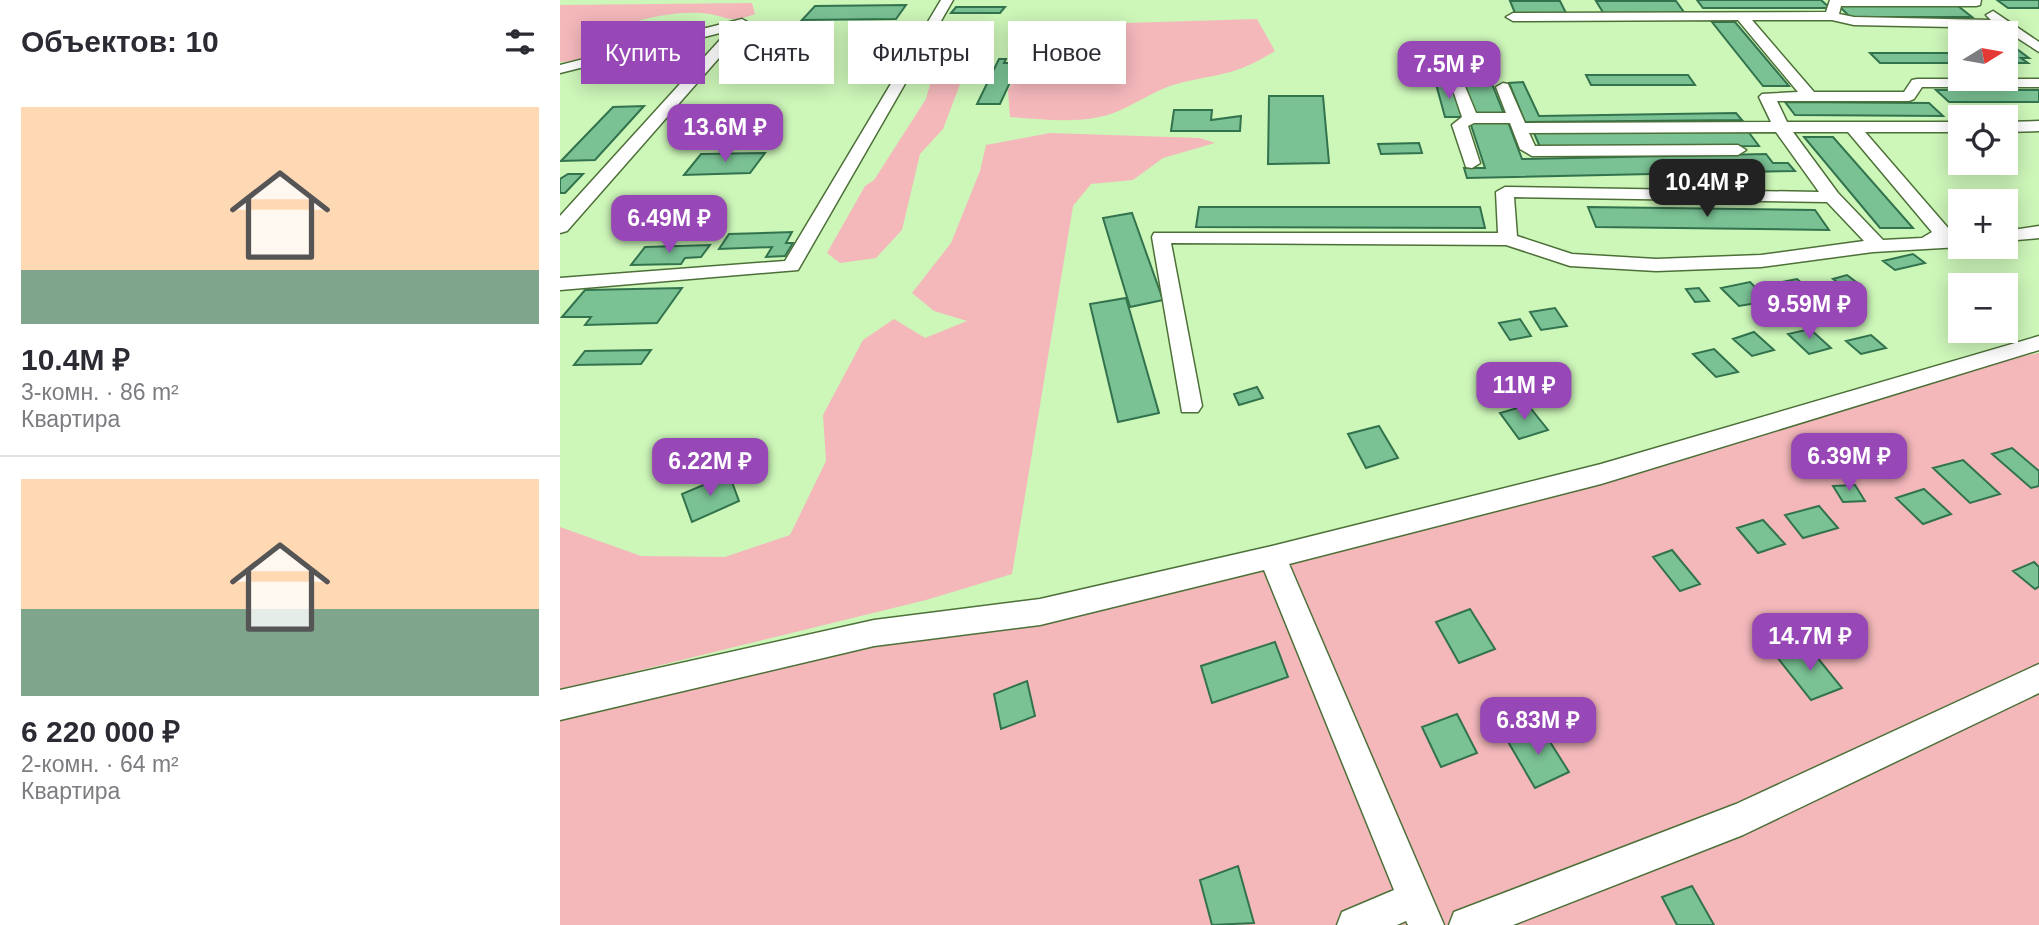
<!DOCTYPE html>
<html lang="ru">
<meta charset="utf-8">
<style>
body{margin:0;font-family:Helvetica,sans-serif;background:#f2f2f3;color:#2b2b33;height:100vh;display:flex;flex-direction:column;font-size:26px;white-space:nowrap}
*{box-sizing:border-box;margin:0}
p{font-size:23px;color:#7c7c81}
.icon{flex:none;width:38px;height:38px;fill:none;stroke:currentColor;stroke-width:2;stroke-linecap:round;stroke-linejoin:round}
.map{position:relative;flex:1;overflow:hidden}
.side{display:flex;flex-direction:column;background:#fff;width:560px}
.side>*{flex:none}
.top-card{position:absolute;left:21px;top:21px;width:665px;height:63px;display:flex;gap:14px}
.needle{width:46px;rotate:79deg}
.controls{position:absolute;left:1388px;top:21px;display:grid;gap:14px}
.controls a{display:grid;place-items:center;width:70px;height:70px;border-radius:0px;background:#fff;box-shadow:0 4px 18px #0003;font-size:35px}
.price{position:absolute;translate:-50% -60px;padding:0 16px;border-radius:14px;background:#9747b6;color:#fff;font-size:23px;line-height:46px;filter:drop-shadow(0 2px 4px #0008)}
.price::after{content:'';position:absolute;left:50%;top:42px;width:21px;height:16px;margin-left:-10px;background:inherit;clip-path:polygon(0 0,100% 0,50% 100%)}
.price.active{background:#222;color:#fff}
ul{padding:0;list-style:none}
li{display:grid;align-content:center;gap:14px;height:371px;padding:0 21px}
li+li{border-top:2px solid #e1e1e2}
li span{display:grid;place-items:center;height:217px;border-radius:0px;color:#555}
li>.icon{margin-inline-start:auto}
span .icon{width:126px;height:126px;fill:#fffc;stroke-width:1}
li b{font-size:30px}
h2{display:flex;justify-content:space-between;align-items:center;height:84px;padding:0 21px;font-size:30px}
.tag{padding:0 24px;border-radius:0px;background:#fff;box-shadow:0 4px 18px #0003;font-size:24px;line-height:63px}
.tag.active{background:#9747b6;color:#fff}
main{display:flex;flex:1;min-height:0}
.map>svg:first-child{display:block}
.green{fill:#f4b8bb}
.building{fill:#7ac194;stroke:#32734d;stroke-width:2}
.lines{fill:none;stroke-linecap:round;stroke-linejoin:round}
.minor-casing{stroke:#4d7039;stroke-width:3}
.minor{fill:#fff;fill-rule:evenodd}
</style>
<main>
<section class="side">
<h2>Объектов: 10<svg class="icon" aria-label="filters" viewBox="0 0 24 24"><path d="M4 7h16M4 17h16"/><circle cx="9" cy="7" r="2"/><circle cx="15" cy="17" r="2"/></svg></h2>
<ul>
<li><span style="background:linear-gradient(#ffd9b3 75%,#7fa58c 0)"><svg class="icon" aria-label="home" viewBox="0 0 24 24"><path d="M3 11l9-7 9 7M6 9v11h12V9"/></svg></span><div><b>10.4M ₽</b><p>3-комн. · 86 m²</p><p>Квартира</p></div></li>
<li><span style="background:linear-gradient(#ffd9b3 60%,#7fa58c 0)"><svg class="icon" aria-label="home" viewBox="0 0 24 24"><path d="M3 11l9-7 9 7M6 9v11h12V9"/></svg></span><div><b>6 220 000 ₽</b><p>2-комн. · 64 m²</p><p>Квартира</p></div></li>
</ul>
</section>
<div class="map">
<svg width="1479" height="925" viewBox="0 0 1479 925">
<rect width="100%" height="100%" fill="#cdf6b9"/>
<path class="green" d="M192,3L195,14C165,25 169,15 141,13C120,12 101,15 81,20L76,23L155,26L19,61L0,62V5Z
M697,19L715,51C675,76 662,73 620,83C596,89 578,103 556,112C524,125 484,119 450,117L448,90L465,61L451,59L447,53L486,33L533,24Z
M419,34L383,129L360,154L342,230L316,258L280,263L267,253L305,186L314,180L366,99L375,66L393,36Z
M490,133L640,138L655,143L603,158L573,180L531,184L513,206L452,574L366,600L0,690V527L81,556L165,557L230,535L266,461L263,415L303,340L334,319L365,338L407,321L374,311L352,293L391,243L420,171L426,145Z
M1479,353V925H0V714L346,635L533,611L1406,368Z"/>
<path class="building" d="M1137,0H1261L1270,8H1143Z
M1437,0H1479V8H1448Z
M950,1H1000L1006,13H955Z
M1036,1H1116L1126,15L1044,14Z
M346,5L336,19L242,20L255,6Z
M1279,6H1398L1412,17H1290Z
M396,7H445L440,13H391Z
M1152,22H1175L1229,86H1203Z
M1446,41L1469,58H1461L1468,63H1446Z
M1310,53H1400V63H1320Z
M439,59H446L444,63H459L440,104H417Z
M1026,75H1128L1135,85H1031Z
M963,82L979,116L1176,113L1182,120L965,122L949,83Z
M876,84H892L902,117H885Z
M904,84H932L944,114H916Z
M1376,90H1479V102H1389Z
M709,96H763L769,163L708,164Z
M1225,102L1369,103L1383,116L1235,115Z
M84,106L35,160L1,161L53,107Z
M614,110H652L651,120L681,116L680,131H611Z
M910,122H948L962,159L1206,154L1213,163H1228L1235,171L907,178L904,168H925Z
M1187,130L1199,146L980,147L973,131Z
M1244,137H1273L1353,228H1320Z
M859,143L862,153L821,154L818,144Z
M205,153L190,173L124,175L141,154Z
M8,174H23L5,193H0V179Z
M639,207H920L925,228L636,227Z
M1028,207L1255,210L1269,230L1036,227Z
M572,213L603,300L570,307L543,218Z
M232,232L226,243H233L225,256L206,257L212,247L159,249L169,234Z
M150,245L141,257L125,258L121,264L71,265L85,247Z
M1353,254L1365,263L1335,270L1323,261Z
M1287,275L1304,288L1291,292L1273,279Z
M1237,279L1251,291L1231,296L1217,283Z
M1190,282L1209,301L1179,306L1161,288Z
M122,288L97,323L25,325L31,317H2L25,290Z
M1139,288L1149,301L1135,302L1126,289Z
M566,298L599,413L558,422L530,304Z
M995,308L1007,326L981,330L970,312Z
M960,319L971,336L950,340L939,323Z
M1250,329L1271,348L1249,354L1228,334Z
M1194,332L1214,350L1192,356L1173,339Z
M1311,335L1326,348L1301,354L1286,341Z
M1154,349L1178,372L1156,377L1133,354Z
M91,350L81,364L14,365L25,351Z
M697,387L703,398L679,405L674,394Z
M968,405L988,430L959,439L940,413Z
M819,426L838,458L806,468L788,434Z
M1452,448L1479,471V486L1471,488L1432,454Z
M1403,460L1440,494L1410,503L1373,468Z
M169,474L179,501L132,522L122,494Z
M1295,485L1305,501L1283,502L1273,486Z
M1364,489L1391,514L1363,524L1336,498Z
M1259,506L1278,528L1243,538L1225,515Z
M1203,520L1225,544L1198,553L1177,528Z
M1112,550L1140,584L1120,591L1093,557Z
M1474,562L1479,567V587L1475,589L1453,571Z
M910,609L935,649L899,663L876,622Z
M715,642L728,677L652,703L641,666Z
M1248,646L1282,688L1251,700L1217,657Z
M467,681L475,716L441,729L434,694Z
M897,714L917,753L881,767L862,727Z
M980,726L1009,772L975,788L947,740Z
M678,866L694,923L652,925L640,880Z
M1132,886L1154,925H1117L1102,897Z"/>
<g class="lines">
<defs>
<path id="minor" d="M381,0H393L238,270L0,290V278L225,261Z
M1270,0H1421L1420,5L1416,6H1281L1279,14L1294,17L1431,20L1426,15L1433,11L1479,42V52L1442,28L1294,25L1272,20H1192L1254,92H1344L1352,80L1357,79H1479V87H1362L1354,99L1349,101H1217L1227,122H1400V132H1305L1395,236L1400,235V247L1313,252L1201,267L1096,271L1010,266L946,245L611,243L642,406L638,412H622L592,237L594,233H938L936,192L945,187L1259,192L1216,132L969,133L975,146L1178,145L1186,150L1178,155L972,156L960,149L950,123H914L908,126L920,163L912,168L906,167L892,125L902,117L892,87L899,83L904,84L916,113H946L936,87L943,83L948,84L965,123L1211,122L1199,97L1202,94L1238,92L1178,20L953,21L946,17L953,13L1266,12ZM1233,132H1288L1372,232L1362,238L1323,240L1278,193ZM954,197L1267,202L1304,241L1201,255L1096,259L1012,254L957,236Z
M182,19L189,23L187,26L7,231L0,233V216L168,31L0,73V65Z
M1479,121V131L1446,132V122Z
M1479,226V238L1446,241V231Z
M1479,336V350L1041,484L729,564L884,925H848L846,921L837,925H777L782,912L834,890L704,570L480,625L314,646L0,720V690L314,620L480,599L712,546L1041,464Z
M1479,664V693L1183,835L953,925H889L894,912L1176,804Z"/>
</defs>
<use href="#minor" class="minor-casing"/>
<use href="#minor" class="minor"/>
</g>
</svg>
<div class="controls">
<a><svg class="needle" viewBox="-14 -14 28 28"><path d="M0-13l5 13h-10z" fill="#e53935"/><path d="M0 13l5-13h-10z" fill="#7c7c81"/></svg></a>
<a><svg class="icon" aria-label="locate" viewBox="0 0 24 24"><circle cx="12" cy="12" r="6"/><path d="M12 2v4M12 18v4M2 12h4M18 12h4"/></svg></a>
<a>+</a>
<a>−</a>
</div>
<b class="price" style="left:889px;top:101px">7.5M ₽</b>
<b class="price" style="left:165px;top:164px">13.6M ₽</b>
<b class="price active" style="left:1147px;top:219px">10.4M ₽</b>
<b class="price" style="left:109px;top:255px">6.49M ₽</b>
<b class="price" style="left:1249px;top:341px">9.59M ₽</b>
<b class="price" style="left:964px;top:422px">11M ₽</b>
<b class="price" style="left:1289px;top:493px">6.39M ₽</b>
<b class="price" style="left:150px;top:498px">6.22M ₽</b>
<b class="price" style="left:1250px;top:673px">14.7M ₽</b>
<b class="price" style="left:978px;top:757px">6.83M ₽</b>
<div class="top-card">
<a class="tag active">Купить</a>
<a class="tag">Снять</a>
<a class="tag">Фильтры</a>
<a class="tag">Новое</a>
</div>
</div>
</main>
